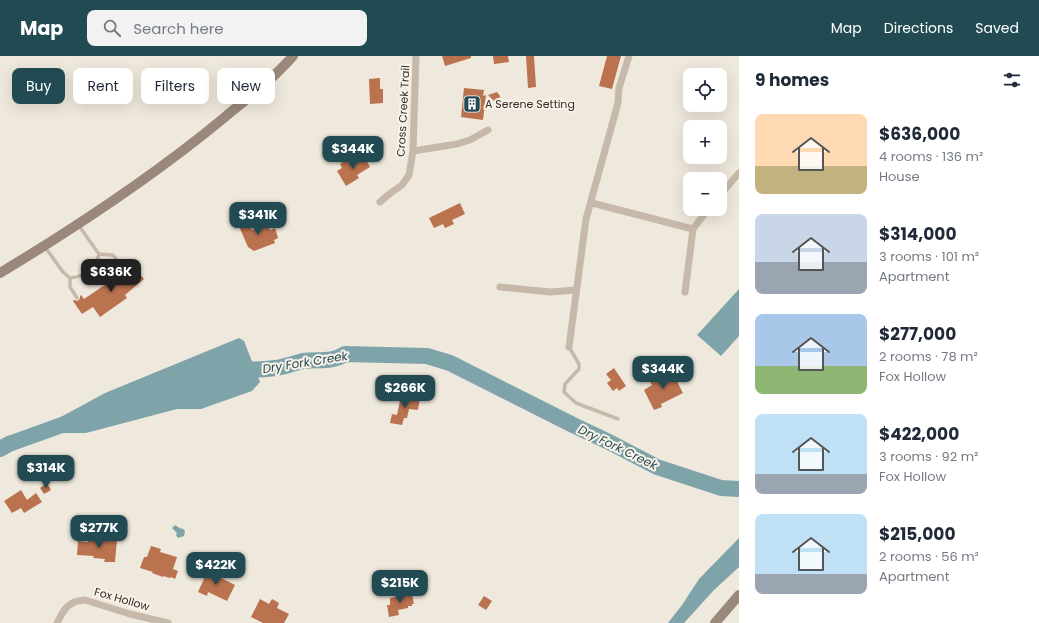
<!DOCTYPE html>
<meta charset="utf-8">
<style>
body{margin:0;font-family:Poppins,sans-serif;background:#f2f2f3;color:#1f2937;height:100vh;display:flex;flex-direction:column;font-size:15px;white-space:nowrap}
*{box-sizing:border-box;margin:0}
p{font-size:13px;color:#747a83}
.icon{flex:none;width:22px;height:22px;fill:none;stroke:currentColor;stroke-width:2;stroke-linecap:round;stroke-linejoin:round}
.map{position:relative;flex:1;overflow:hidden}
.sheet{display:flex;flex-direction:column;background:#fff;width:300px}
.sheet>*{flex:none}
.guide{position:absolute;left:12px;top:12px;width:380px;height:36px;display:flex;gap:8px}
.tools{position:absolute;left:683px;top:12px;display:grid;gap:8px}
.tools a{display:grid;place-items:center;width:44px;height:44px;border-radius:8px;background:#fff;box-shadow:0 4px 16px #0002;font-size:20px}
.price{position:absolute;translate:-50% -34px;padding:0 9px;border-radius:8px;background:#224a52;color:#fff;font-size:13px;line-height:26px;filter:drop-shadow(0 1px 2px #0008)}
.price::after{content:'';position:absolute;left:50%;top:24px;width:12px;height:9px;margin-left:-6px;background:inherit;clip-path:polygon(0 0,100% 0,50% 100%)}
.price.active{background:#222;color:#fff}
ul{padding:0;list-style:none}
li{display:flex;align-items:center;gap:12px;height:100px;padding:0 16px}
li span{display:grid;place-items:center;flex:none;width:112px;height:80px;border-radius:8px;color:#555}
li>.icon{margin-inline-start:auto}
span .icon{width:48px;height:48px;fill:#fffc;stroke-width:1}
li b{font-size:17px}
h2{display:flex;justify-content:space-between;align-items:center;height:48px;padding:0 16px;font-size:17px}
.tag{padding:0 14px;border-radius:8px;background:#fff;box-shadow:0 4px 16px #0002;font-size:14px;line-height:36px}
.tag.active{background:#224a52;color:#fff}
header{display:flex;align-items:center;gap:24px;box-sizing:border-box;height:56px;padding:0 20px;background:#224a52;color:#fff}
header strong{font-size:19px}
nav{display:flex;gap:22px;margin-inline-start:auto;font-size:14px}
.search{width:280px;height:36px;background:#f2f2f3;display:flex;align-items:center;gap:10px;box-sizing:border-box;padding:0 14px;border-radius:8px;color:#747a83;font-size:15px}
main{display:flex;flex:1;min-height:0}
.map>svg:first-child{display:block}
.water{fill:#7ea4aa}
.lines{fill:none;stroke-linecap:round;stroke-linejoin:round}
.river{stroke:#7ea4aa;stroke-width:16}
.building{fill:#ba724f}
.lane{stroke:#c6b9a9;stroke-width:3.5}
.street{stroke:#c6b9a9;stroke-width:7}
.secondary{stroke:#9a897b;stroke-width:10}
.labels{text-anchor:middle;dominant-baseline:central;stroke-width:4;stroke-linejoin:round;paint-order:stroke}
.poi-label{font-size:11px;fill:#342d28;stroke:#f8f2e8;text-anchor:start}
.street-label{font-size:11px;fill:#342d28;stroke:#f8f2e8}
.water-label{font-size:12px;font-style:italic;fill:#224a52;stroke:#f8f2e8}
</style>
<header>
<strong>Map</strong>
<div class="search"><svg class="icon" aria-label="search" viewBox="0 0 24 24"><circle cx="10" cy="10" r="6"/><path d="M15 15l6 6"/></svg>Search here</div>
<nav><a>Map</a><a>Directions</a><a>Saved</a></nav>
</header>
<main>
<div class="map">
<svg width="739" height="567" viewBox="0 0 739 567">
<rect width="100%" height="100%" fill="#efe8dc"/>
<path class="water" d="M739,233V280L721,300L697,279Z
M239,282L244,285L260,326L252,335L201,353H177L86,377H61L48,368L105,337Z
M175,469L181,473L182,472L185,475L184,480L178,482L176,479L177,477L172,472Z
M739,482V511L714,534L684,567H668L682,549L699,523Z
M222,503L225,505V514L220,517C217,514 218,509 220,504Z"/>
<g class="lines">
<path class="river" d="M234,312C248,314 262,314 275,312C285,311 294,307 303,305C319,303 331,307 345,298L427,300L450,307L573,369L609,386L657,411L721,432L739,433
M0,393L9,388L73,365"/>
</g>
<path class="building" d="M442,0H471V2L445,10Z
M493,0H508L509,6L494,8Z
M526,0H534L536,31L528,32Z
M607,0H621L612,33L599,30Z
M380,22V33H383V47L370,48L369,23Z
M464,32L484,34L483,40L486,39L483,64L461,61Z
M497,36L500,40L499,44L494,45L488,39Z
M363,99L370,111L357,119L359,122L346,130L337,115L342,112L340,108L347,103L349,107Z
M460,147L465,158L452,164L454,168L445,172L443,168L434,172L429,162Z
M248,165L252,174L268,168L270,174L275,172L278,182L274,184L275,187L254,195L248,191L238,168Z
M130,207L144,223L125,239L127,242L100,261L93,251L82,258L73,245L74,244L77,245L79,244L80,242V240L81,239L84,243L121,218L120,217L122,215L126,216L127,214L126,211Z
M614,312L626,330L619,335L617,332L613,335L607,327L611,324L606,318Z
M671,314L683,337L661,348L662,351L654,354L644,334L652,329L650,325Z
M404,339L420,342L418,354L409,353L407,362H404L402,369L390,367L392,358L397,359L401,340H404Z
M57,402L71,408L65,422L51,416Z
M47,427L51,434L44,438L40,432Z
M21,434L27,444L36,437L42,446L24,457L21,452L12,457L4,445Z
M89,481L117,483L115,506H104L105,503L93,502L94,500L77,499L78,485L88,486Z
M151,490L161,493L160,496L177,501L173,513L178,515L175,523L171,521L170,522L163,520V521L152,517L153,516L140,512L144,501H147Z
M208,514L215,518V519L235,529L227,545L208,536L207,540L198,536Z
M412,538L414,548H412V550H408V552L398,554L399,559L389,561L387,549H390V542Z
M484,540L492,545L486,554L478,549Z
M260,543L269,548L272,543L279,547L277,552L289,558L284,567H263L251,561Z"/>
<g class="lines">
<path class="lane" d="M45,191L63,216L70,222C86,220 95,214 99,198L79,170
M99,198L113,199L124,213
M70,222V231L77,242
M569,291L579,308V313L565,328L564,336L576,347L618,363"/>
<path class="street" d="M413,95L457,88L470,84L488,74
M720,139L739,117
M380,146L388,139L402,129L409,119L413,95L416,0
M592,147L693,173
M500,231L550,236L576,234
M685,236L693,173L708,153
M569,291L586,163L618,47L619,32L629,0
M57,567C64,553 68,545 85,544L130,558L168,567"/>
<path class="secondary" d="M0,217C78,170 155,119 225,61C249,41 273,23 293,0
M715,567L739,539"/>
</g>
<defs>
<symbol id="building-square" viewBox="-11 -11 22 22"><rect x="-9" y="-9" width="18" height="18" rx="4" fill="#224a52" stroke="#f8f2e8"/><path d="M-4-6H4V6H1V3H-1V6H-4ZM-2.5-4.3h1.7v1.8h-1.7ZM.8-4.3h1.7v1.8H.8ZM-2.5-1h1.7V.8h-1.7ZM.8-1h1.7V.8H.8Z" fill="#fff"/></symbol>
</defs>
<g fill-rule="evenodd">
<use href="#building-square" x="462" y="38" width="20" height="20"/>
</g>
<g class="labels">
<g class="poi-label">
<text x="485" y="48">A Serene Setting</text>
</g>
<g class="street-label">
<text transform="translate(403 55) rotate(-87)">Cross Creek Trail</text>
<text transform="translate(122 543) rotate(16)">Fox Hollow</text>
</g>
<g class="water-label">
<text transform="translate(305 306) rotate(-9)">Dry Fork Creek</text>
<text transform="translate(618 391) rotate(26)">Dry Fork Creek</text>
</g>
</g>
</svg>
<div class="tools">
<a><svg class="icon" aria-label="locate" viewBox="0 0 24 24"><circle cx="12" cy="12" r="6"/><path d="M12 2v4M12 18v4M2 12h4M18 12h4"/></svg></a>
<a>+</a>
<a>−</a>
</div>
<b class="price" style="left:353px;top:114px">$344K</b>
<b class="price" style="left:258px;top:180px">$341K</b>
<b class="price active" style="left:111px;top:237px">$636K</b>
<b class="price" style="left:663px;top:334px">$344K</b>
<b class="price" style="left:405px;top:353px">$266K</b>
<b class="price" style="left:46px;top:433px">$314K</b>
<b class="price" style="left:99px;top:493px">$277K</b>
<b class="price" style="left:216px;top:530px">$422K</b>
<b class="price" style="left:400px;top:548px">$215K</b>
<div class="guide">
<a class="tag active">Buy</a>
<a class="tag">Rent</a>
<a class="tag">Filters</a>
<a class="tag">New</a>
</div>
</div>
<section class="sheet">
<h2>9 homes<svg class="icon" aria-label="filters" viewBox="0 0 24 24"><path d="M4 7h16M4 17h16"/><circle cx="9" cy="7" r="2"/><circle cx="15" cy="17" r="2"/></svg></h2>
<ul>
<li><span style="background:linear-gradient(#ffd9b3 65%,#c2b280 0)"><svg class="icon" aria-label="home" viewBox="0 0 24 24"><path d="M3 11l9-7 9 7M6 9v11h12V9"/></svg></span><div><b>$636,000</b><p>4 rooms · 136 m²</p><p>House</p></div></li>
<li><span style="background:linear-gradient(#c9d6e8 60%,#9aa5b1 0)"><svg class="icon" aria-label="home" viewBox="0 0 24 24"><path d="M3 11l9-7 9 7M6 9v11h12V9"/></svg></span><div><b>$314,000</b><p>3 rooms · 101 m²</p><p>Apartment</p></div></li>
<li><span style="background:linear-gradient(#a9c7e8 65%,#8fb573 0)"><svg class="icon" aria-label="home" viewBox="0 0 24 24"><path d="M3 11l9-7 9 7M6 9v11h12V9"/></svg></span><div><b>$277,000</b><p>2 rooms · 78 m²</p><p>Fox Hollow</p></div></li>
<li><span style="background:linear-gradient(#bfe0f5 75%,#9aa5b1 0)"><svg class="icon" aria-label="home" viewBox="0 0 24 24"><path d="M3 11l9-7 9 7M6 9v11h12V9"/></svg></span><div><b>$422,000</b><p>3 rooms · 92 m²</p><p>Fox Hollow</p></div></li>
<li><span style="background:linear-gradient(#bfe0f5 75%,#9aa5b1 0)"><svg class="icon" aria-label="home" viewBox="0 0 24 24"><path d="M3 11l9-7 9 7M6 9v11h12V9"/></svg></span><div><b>$215,000</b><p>2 rooms · 56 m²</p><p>Apartment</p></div></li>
</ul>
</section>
</main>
